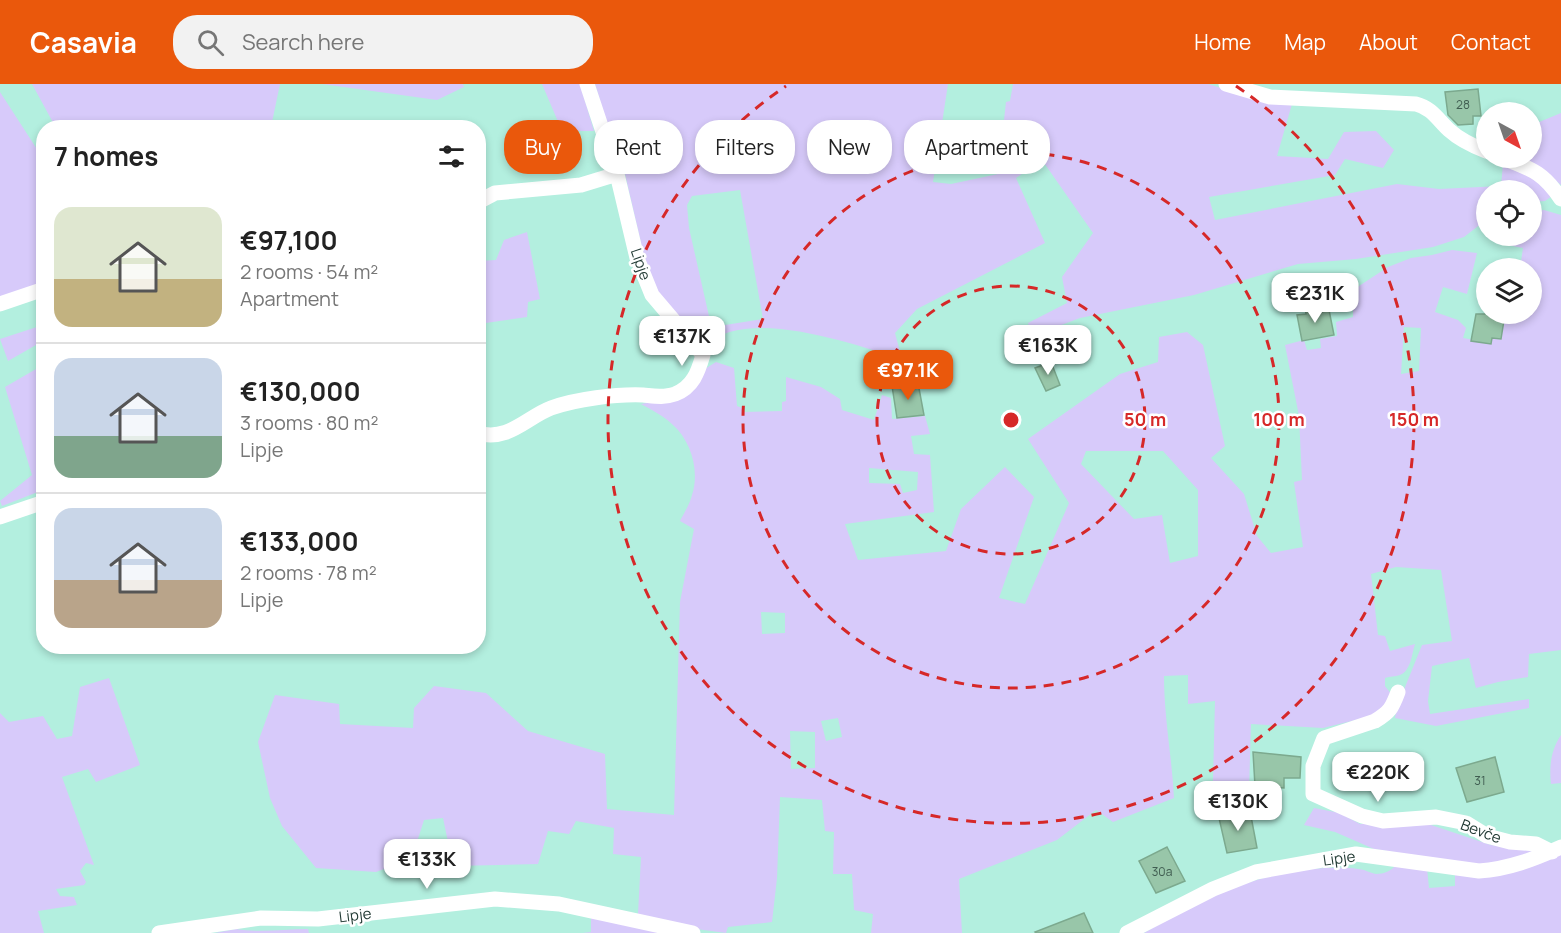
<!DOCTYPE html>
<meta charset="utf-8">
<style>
body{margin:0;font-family:Manrope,sans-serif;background:#f2f2f2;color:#222;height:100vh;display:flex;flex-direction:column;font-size:22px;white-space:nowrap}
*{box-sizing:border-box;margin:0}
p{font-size:20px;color:#767676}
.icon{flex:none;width:33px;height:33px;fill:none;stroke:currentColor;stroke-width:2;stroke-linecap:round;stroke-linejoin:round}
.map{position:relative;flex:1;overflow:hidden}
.drawer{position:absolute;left:36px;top:36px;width:450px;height:534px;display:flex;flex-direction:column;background:#fff;border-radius:24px;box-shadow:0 3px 9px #0003}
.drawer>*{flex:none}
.top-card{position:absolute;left:504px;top:36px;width:570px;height:54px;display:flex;gap:12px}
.needle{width:39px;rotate:140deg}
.tools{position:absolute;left:1476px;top:18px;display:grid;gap:12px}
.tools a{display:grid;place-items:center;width:66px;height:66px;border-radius:50%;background:#fff;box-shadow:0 3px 9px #0003;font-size:30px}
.price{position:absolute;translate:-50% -51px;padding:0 14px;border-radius:12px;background:#fff;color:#222;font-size:20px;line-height:39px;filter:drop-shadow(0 2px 3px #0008)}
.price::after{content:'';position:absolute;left:50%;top:36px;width:18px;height:14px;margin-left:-9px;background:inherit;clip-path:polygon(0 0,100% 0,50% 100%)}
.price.on{background:#ea580c;color:#fff}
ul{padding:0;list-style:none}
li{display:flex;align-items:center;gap:18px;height:150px;padding:0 18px}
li+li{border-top:2px solid #e0e0e0}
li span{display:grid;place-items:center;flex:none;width:168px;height:120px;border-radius:18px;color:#555}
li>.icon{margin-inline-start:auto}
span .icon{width:72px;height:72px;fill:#fffc;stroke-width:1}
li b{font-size:26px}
h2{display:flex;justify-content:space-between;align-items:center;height:72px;padding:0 18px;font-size:26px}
.tag{padding:0 21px;border-radius:24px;background:#fff;box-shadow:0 3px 9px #0003;font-size:21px;line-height:54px}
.tag.on{background:#ea580c;color:#fff}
header{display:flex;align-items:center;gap:36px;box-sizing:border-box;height:84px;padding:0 30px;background:#ea580c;color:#fff}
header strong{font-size:28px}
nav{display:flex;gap:33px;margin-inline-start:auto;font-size:21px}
.search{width:420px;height:54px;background:#f2f2f2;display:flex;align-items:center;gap:15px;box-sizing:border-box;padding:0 21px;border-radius:24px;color:#767676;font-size:22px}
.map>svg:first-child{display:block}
.green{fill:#d7cafa;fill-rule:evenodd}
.building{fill:#98c6a9;stroke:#7ca98e;stroke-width:1.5}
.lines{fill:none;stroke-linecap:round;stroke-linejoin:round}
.street{stroke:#fff;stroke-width:15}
.ring{fill:none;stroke:#d62828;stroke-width:3;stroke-dasharray:10 8}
.labels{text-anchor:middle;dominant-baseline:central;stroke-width:5;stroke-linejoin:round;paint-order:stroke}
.number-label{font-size:12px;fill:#405d51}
.street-label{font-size:15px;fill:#223a34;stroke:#fff}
.centre{fill:#d62828;stroke:#fff;stroke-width:3}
.ring-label{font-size:18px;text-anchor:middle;font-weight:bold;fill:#d62828;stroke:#fff;stroke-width:5;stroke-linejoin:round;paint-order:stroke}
</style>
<header>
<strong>Casavia</strong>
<div class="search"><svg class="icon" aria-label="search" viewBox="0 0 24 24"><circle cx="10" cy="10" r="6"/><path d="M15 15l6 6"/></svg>Search here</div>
<nav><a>Home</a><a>Map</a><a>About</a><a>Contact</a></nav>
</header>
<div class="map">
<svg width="1561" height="849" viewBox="0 0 1561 849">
<rect width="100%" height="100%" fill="#b3efdf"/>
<path class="green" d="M32,0H280L271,43L56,44Z
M322,0H463L464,3L437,16Z
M542,0H580L594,47H562Z
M595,0H948L933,98L951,100L998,90L1006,18L1010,17L1013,0H1208L1262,17L1292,20L1277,72L1328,75L1344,48L1376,47L1394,66L1383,84L1345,75L1335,91L1209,113L1215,136L1397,100L1439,105L1501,102L1503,80L1531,92L1552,112L1545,117L1532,118V106H1486V136L1464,153L1433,163L1356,175L1298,180L1194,211L1080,234L1032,252L1028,239L1067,219L1062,193L1093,149L1042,76L1016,94L1045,159L917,225L895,249L902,275C855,261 746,221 705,262H699L658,214L646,181L625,90L616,70ZM740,106L763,235L725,241H711L689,144L687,121L692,112Z
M0,8L44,76L43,201L0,214Z
M1561,29V101L1550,92L1514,74H1532V41Z
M1544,126L1561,131V566L1529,570L1528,593L1498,598L1476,604L1469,574L1432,582L1428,617L1430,630L1529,615V624L1436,642L1395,634L1397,623L1422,561L1452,557L1441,486L1396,483L1371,490L1378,551L1385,552L1390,567L1415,560C1412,569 1411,587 1400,591C1395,593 1390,592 1385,594V602L1392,611L1391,619L1372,632L1323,644L1251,640L1249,707L1220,711L1218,727L1209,729L1213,696L1215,617L1188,620V591L1164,592C1164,633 1172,674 1174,714L1113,738L1096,726L1057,756L959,795L962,849H871L873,830L854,826L852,790H833L834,748L825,747L822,716L780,713L777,794L772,838L728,843L726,849L689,844L638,830L641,773L613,770L614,744L576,737L569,750L548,747L538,780L453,782L443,734L424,736L416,761L406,777L376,788L316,784L282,742L270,714L258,658L275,611L339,620L340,640L413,644L414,624L434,602L486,609L528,647L605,670L607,725L674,731L680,518L694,445L680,437C684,429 690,420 692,411C700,387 691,357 673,341C664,332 652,326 641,320L652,318L716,278L734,284L737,322L742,324L743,328L782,327V318L786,317V293L821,303L840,315L842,326L874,336L882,311L891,314L892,335L925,332L930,350L911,352L914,370L930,371L934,428L845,440L858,476L946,467L961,425L1005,383L1034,413L999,514L1025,520L1069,419L1028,355L1120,290L1158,278L1159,253L1187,248L1203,261L1225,362L1211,374L1244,410L1257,452L1271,469L1303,463L1294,398L1302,396L1299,332L1285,261L1304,256L1307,266L1321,264L1320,255L1337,252L1336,238L1353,233V212L1359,202L1388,183L1411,174L1432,171L1452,166L1477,169L1467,210L1443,203L1435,228L1458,236L1466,244L1463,254L1491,259L1492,251L1500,252L1502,230H1532V184H1520L1523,164L1497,159L1486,152V149V152H1532V128ZM1404,243L1421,244L1419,287L1401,290ZM1086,367H1163L1198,406V472L1170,479L1162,431L1134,435L1081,380ZM869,384L918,388L917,406L903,409L900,400L869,399ZM761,528L785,529V549L762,550ZM838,634L842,653L826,657L821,637ZM790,647L815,648V684L791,685Z
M527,148L540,215L528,218L527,233L479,240V177L496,176L504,156Z
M43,241V257L8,277L0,255Z
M43,281V406L2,422L0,417L32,391L5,303Z
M109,594L140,681L96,698L88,685L62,693L94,781L86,779L80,787L86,798L84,801L56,805L60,812L74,813L77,821L38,827L44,849H0V629L9,638L43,632L57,655L72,652L80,603Z
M1561,651V699L1551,700C1549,682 1551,666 1561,651Z
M1314,724L1340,729L1360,740H1428L1491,761L1539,765L1489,783L1374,765L1335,748L1304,741Z
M1561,770V849H1144C1195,819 1252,790 1312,785C1327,784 1343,783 1358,785C1364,785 1370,789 1376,790C1384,790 1391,787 1396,781L1427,784L1429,804L1455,802V790Z
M591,832L671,849H583L591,848Z
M236,845C260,849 284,845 308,845L309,849H215Z"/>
<path class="building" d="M1478,5L1481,32H1473V40L1458,41L1448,31L1445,8Z
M1320,221L1321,228L1329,226L1334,251L1302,257L1297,231L1306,230L1305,223Z
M1476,230H1505L1501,255L1492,254L1491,260L1471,257Z
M1051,278L1060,301L1046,307L1035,284Z
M918,299L924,331L897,334L892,302Z
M1253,668L1301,673L1300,694H1284V704L1255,702Z
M1495,673L1504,708L1467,718L1456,684Z
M1250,727L1257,764L1227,769L1219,734Z
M1167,763L1185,797L1156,809L1139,777Z
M1084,829L1093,849H1036L1035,848Z"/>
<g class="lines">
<path class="street" d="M1226,0L1270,13L1416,20C1432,24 1438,36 1449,46C1460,56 1473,62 1486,67
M1503,74C1531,85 1543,88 1561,115
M478,118L495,109L581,101L617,90
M0,220L44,205
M478,349C508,358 527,333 551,324C576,315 616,310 643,311C654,312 664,314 675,310C693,303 698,288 703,271L652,211L637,174L617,90L587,0
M0,433L44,418
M1398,608C1392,624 1390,628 1375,637L1324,654L1313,682V710L1362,732L1383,737L1436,733L1466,739L1487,752L1510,758L1536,760L1552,768
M159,849L261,834L318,835L495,815L559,820L693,849
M1127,849L1213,805L1256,788L1356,770L1479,787C1509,785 1534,775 1561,763"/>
</g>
<g class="ring">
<circle cx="1011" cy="336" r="134"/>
<circle cx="1011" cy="336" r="268"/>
<path d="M1236 2A403 403 0 1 1 786 2"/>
</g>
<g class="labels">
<g class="number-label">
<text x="1463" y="20">28</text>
<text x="1480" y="696">31</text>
<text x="1162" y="787">30a</text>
</g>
<g class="street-label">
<text transform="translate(641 180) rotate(71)">Lipje</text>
<text transform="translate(1481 747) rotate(21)">Bevče</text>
<text transform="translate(1339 774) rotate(-8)">Lipje</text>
<text transform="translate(355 831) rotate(-7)">Lipje</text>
</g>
</g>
<circle cx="1011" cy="336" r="9" class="centre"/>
<g class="ring-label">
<text x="1145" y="342">50 m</text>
<text x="1279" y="342">100 m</text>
<text x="1414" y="342">150 m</text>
</g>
</svg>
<div class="tools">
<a><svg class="needle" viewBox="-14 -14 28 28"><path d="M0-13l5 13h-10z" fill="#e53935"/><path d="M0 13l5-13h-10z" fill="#767676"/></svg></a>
<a><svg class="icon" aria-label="locate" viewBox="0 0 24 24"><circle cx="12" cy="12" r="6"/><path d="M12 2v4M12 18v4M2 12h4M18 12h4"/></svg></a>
<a><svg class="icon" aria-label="layers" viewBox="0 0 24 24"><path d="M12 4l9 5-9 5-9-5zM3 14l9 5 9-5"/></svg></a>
</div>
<b class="price" style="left:1315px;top:240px">€231K</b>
<b class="price" style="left:682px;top:283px">€137K</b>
<b class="price" style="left:1048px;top:292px">€163K</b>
<b class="price on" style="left:908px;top:317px">€97.1K</b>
<b class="price" style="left:1378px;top:719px">€220K</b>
<b class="price" style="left:1238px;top:748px">€130K</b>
<b class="price" style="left:427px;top:806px">€133K</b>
<div class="top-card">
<a class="tag on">Buy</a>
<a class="tag">Rent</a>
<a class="tag">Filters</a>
<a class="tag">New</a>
<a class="tag">Apartment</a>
</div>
<section class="drawer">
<h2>7 homes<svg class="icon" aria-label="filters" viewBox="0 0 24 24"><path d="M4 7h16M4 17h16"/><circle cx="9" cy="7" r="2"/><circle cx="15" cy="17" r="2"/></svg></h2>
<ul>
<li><span style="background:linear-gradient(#dfe7d0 60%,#c2b280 0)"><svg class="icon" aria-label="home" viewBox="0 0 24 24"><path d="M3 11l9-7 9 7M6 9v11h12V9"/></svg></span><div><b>€97,100</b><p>2 rooms · 54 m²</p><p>Apartment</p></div></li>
<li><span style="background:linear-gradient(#c9d6e8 65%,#7fa58c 0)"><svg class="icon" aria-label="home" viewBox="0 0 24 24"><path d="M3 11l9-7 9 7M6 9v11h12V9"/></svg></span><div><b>€130,000</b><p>3 rooms · 80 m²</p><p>Lipje</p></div></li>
<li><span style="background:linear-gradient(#c9d6e8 60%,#b9a48a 0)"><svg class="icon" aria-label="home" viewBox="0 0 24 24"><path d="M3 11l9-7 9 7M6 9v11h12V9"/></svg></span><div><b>€133,000</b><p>2 rooms · 78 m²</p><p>Lipje</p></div></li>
</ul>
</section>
</div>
